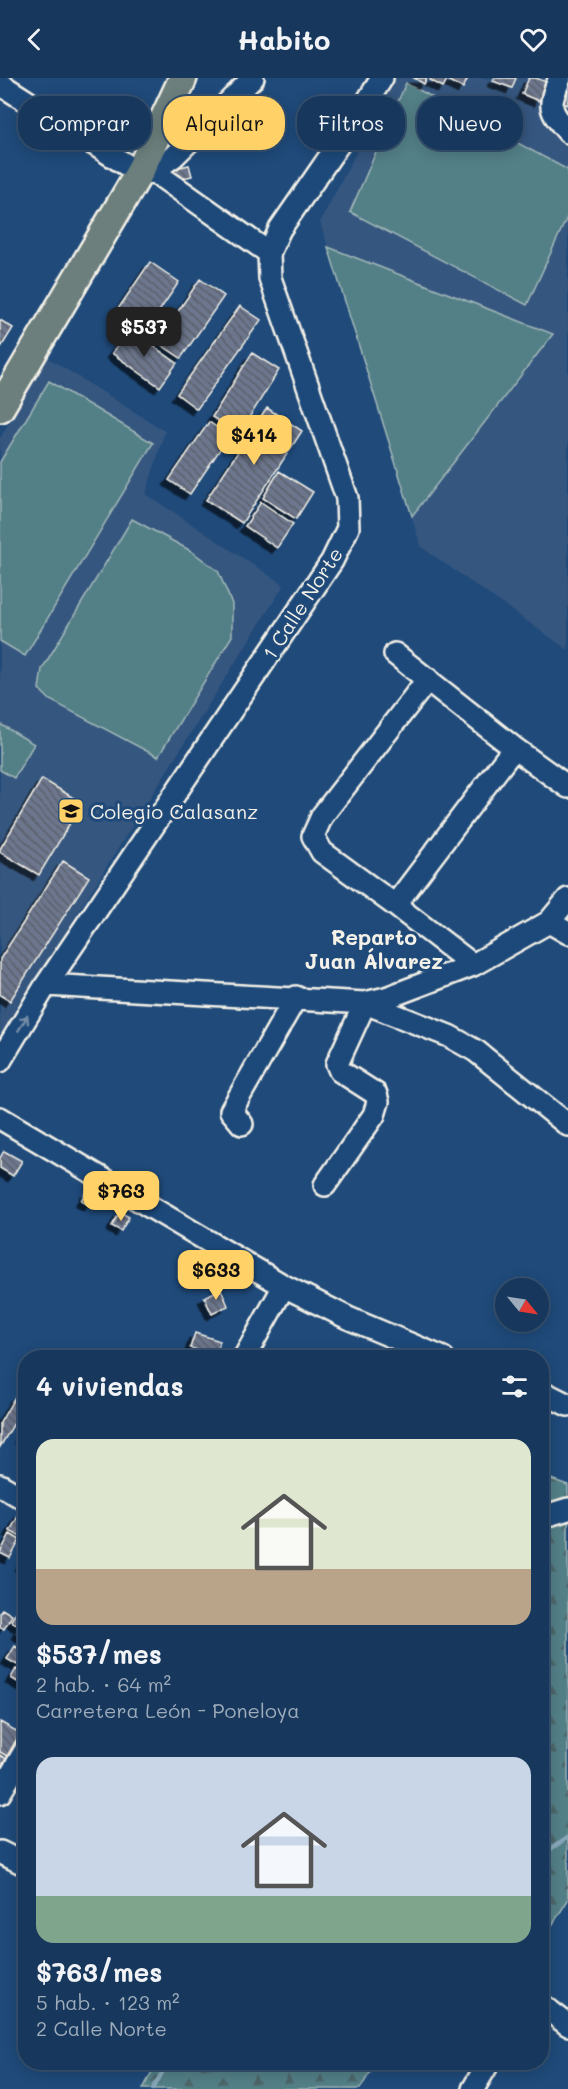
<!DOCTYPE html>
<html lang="es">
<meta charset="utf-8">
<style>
body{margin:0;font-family:Mali,sans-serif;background:#203f62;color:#f1f3f6;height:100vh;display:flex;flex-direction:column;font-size:22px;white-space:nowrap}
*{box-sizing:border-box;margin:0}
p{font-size:20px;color:#9eacbb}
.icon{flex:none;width:33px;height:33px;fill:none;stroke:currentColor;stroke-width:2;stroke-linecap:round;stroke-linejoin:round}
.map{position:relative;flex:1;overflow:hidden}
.details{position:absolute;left:18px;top:1272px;width:531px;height:720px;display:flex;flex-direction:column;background:#17385c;border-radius:24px;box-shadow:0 3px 15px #0003,0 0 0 2px #365272}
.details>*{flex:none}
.banner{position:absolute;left:18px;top:18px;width:532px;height:54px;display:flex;gap:12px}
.needle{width:39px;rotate:120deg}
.fabs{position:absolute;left:495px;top:1200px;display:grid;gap:12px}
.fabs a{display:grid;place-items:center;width:54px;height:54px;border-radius:50%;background:#17385c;box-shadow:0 3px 15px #0003,0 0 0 2px #365272;font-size:30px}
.price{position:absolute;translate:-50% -51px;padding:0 14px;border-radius:12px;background:#ffd166;color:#111;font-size:20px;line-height:39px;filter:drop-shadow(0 2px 3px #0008)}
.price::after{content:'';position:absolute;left:50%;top:36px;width:18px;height:14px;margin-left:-9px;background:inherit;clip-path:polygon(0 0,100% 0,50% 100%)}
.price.selected{background:#222;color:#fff}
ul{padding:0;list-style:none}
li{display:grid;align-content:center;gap:12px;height:318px;padding:0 18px}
li span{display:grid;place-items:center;height:186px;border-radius:18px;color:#555}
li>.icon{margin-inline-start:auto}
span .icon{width:108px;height:108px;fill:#fffc;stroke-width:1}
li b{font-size:26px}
h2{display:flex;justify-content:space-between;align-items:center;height:72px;padding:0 18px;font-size:26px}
.chip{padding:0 21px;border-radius:24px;background:#17385c;box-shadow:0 3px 15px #0003,0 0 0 2px #365272;font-size:21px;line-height:54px}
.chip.selected{background:#ffd166;color:#111}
header{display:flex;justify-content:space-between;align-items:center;height:78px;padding:0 18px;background:#17385c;font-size:27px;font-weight:800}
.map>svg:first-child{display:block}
.built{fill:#36577f}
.forest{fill:url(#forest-firs);stroke:#a3b8b8;stroke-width:1.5}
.pitch{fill:#527f87;stroke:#a3b8b8;stroke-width:1.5}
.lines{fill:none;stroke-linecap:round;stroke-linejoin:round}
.stream{stroke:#88a8b9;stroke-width:4.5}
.building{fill:url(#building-back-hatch);stroke:#f4f1e8;stroke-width:1.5;filter:url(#shadow)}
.minor-casing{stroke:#f4f1e8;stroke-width:26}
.major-casing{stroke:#f4f1e8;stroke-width:32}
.minor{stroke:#1f4a7a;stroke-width:21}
.major{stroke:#6c7f7c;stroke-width:27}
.oneway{stroke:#748da6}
.labels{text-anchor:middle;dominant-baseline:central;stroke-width:6;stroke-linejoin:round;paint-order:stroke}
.street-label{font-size:20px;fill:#f4f1e8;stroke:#1f4a7a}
.poi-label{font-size:20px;fill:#f4f1e8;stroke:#1f4a7a;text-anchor:start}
.neighbourhood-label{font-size:21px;font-weight:bold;fill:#f4f1e8;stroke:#1f4a7a}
</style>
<header><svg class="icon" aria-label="back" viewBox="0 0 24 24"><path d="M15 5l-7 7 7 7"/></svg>Habito<svg class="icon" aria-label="heart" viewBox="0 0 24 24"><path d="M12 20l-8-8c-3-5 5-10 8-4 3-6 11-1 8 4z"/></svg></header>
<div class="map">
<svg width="568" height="2011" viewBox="0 0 568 2011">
<defs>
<pattern id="forest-firs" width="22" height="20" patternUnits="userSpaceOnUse" patternTransform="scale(1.5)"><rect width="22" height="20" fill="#527f87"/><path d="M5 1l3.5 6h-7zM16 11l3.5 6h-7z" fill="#4e666a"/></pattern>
<pattern id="building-back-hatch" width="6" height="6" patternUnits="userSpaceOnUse" patternTransform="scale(1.5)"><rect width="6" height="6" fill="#6c768c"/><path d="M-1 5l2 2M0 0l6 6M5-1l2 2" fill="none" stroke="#5c616c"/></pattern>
<filter id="shadow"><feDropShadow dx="-5.5" dy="5.5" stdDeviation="0" flood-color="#0009"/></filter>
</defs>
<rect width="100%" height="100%" fill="#1f4a7a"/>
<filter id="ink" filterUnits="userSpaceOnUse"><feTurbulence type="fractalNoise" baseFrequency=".0167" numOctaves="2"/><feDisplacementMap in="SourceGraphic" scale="12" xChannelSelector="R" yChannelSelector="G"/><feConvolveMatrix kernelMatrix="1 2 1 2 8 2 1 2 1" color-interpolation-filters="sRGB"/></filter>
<g filter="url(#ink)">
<path class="built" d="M395,0H568V572L421,469L320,144Z
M48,280L165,353L146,416L284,507L0,958V360Z"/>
<path class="forest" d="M545,1399L568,1407V1822L542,1863V1405Z
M157,1984H376V1985L360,2011H143Z"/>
<path class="pitch" d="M406,5L568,92V137L527,227L350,134Z
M328,169L553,256L412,438Z
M49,303L153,365L25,578L0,563V384Z
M132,441L191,473L218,493L232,526V558L158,679L50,622L39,611L42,591Z
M0,646L34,666L14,700L0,692Z"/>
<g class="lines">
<path class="stream" d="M542,1777L568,1759
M153,2011L168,1984"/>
</g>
<path class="building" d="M414,0H427L424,6Z
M431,0H448L443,9L430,2Z
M450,0H468L463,10L449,3Z
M494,0H516L512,10L493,3Z
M529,0H536L546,4L539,23L522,16Z
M568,0V27L558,23Z
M189,87L192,98L174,102L172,91Z
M150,184L179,204L145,254L116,234Z
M200,201L224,218L181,280L157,264Z
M240,228L261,242L197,331L177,316Z
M0,242L13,250L0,271Z
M129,251L177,285L160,309L112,275Z
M252,275L279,292L239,356L212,339Z
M267,330L302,353L242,445L206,422Z
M209,344L229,358L190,416L169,402Z
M279,393L313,414L296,441L263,420Z
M261,424L293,446L277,470L245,448Z
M42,701L82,725L39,797L0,774V771Z
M63,783L89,799L10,923L0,917V881Z
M4,1073L22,1083L13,1098L0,1090V1080Z
M86,1113L95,1117L89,1127L81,1123Z
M120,1134L129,1139L121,1153L112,1148Z
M221,1211L228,1228L212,1236L204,1219Z
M195,1255L220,1263L215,1278L190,1270Z
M16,1317L26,1323V1325L0,1369V1345Z
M24,1352H26V1363L20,1359Z
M26,1391V1408L18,1404Z
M20,1435L26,1438V1456L23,1460L10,1453Z
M10,1456L20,1462L10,1480L0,1475Z
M26,1477V1490L20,1487Z
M2,1531L12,1537L4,1551L0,1549V1535Z
M16,1534L24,1539L19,1548L11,1543Z
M26,1540V1560L17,1555Z
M15,1568L26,1575V1582L21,1589L7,1581Z
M16,1591L26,1597V1609L11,1600Z
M0,1644L20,1655L7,1678L0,1674Z
M0,1677L6,1681L0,1691Z"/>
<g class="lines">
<defs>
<path id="minor" d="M560,0C548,28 548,31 568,54
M0,6L139,95L153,93L173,79L253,0
M153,93L269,175
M395,576L514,670L568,709
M428,601L322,738L313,758L322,774L395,827L473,887
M395,827L514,670
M549,844L568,855
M46,907L365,925L386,920L473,887L549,844L568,821
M0,983L46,907L332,483L348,450L347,420L270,200L269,175L280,151L360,35L382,0
M0,1040L284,1208L348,1240L443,1280
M242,1046L231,1033L296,919
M325,1107L374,1037L378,1024L376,1016L340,993L337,986L365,925L449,958L476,973L568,1047
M244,1280L284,1208
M542,1314L568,1327
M0,1407L26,1422
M542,1439L568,1431
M0,1715L26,1671
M0,1774L26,1787
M542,1927L568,1947
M473,2011L489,1984"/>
<path id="major" d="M0,330L139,95L183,0"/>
</defs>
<use href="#minor" class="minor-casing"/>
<use href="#major" class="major-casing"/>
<use href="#minor" class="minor"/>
<use href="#major" class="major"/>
</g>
<defs><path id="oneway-shaft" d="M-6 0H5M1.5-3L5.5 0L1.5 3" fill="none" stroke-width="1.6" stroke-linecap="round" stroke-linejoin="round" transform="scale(1.5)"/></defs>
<use class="oneway" href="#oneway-shaft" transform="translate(23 945) rotate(-59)"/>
</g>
<defs>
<symbol id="school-square" viewBox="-11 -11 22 22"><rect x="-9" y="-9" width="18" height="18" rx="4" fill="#ffd166" stroke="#1f4a7a"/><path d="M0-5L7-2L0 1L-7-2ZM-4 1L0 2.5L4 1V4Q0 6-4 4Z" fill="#111"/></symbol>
</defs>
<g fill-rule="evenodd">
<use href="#school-square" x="56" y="718" width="30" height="30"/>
</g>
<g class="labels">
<g class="street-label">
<text transform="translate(302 525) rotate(-57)">1 Calle Norte</text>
</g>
<g class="poi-label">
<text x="90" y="733">Colegio Calasanz</text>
</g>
<g class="neighbourhood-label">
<text x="374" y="858">Reparto<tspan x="374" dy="24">Juan Álvarez</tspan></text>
</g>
</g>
</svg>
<div class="fabs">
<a><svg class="needle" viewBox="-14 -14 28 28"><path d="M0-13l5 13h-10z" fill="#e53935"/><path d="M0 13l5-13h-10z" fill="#9eacbb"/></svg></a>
</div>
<b class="price selected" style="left:144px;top:280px">$537</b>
<b class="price" style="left:254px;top:388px">$414</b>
<b class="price" style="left:121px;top:1144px">$763</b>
<b class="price" style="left:216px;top:1223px">$633</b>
<div class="banner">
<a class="chip">Comprar</a>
<a class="chip selected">Alquilar</a>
<a class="chip">Filtros</a>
<a class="chip">Nuevo</a>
</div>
<section class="details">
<h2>4 viviendas<svg class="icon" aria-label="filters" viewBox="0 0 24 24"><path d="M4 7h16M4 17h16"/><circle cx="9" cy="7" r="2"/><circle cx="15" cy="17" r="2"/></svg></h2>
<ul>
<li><span style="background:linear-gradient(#dfe7d0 70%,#b9a48a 0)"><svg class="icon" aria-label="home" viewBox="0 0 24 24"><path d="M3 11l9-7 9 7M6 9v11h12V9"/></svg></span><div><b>$537/mes</b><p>2 hab. · 64 m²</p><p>Carretera León - Poneloya</p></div></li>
<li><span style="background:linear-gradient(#c9d6e8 75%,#7fa58c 0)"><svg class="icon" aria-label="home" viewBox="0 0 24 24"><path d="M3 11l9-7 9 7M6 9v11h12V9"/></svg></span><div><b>$763/mes</b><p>5 hab. · 123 m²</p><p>2 Calle Norte</p></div></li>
</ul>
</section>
</div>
